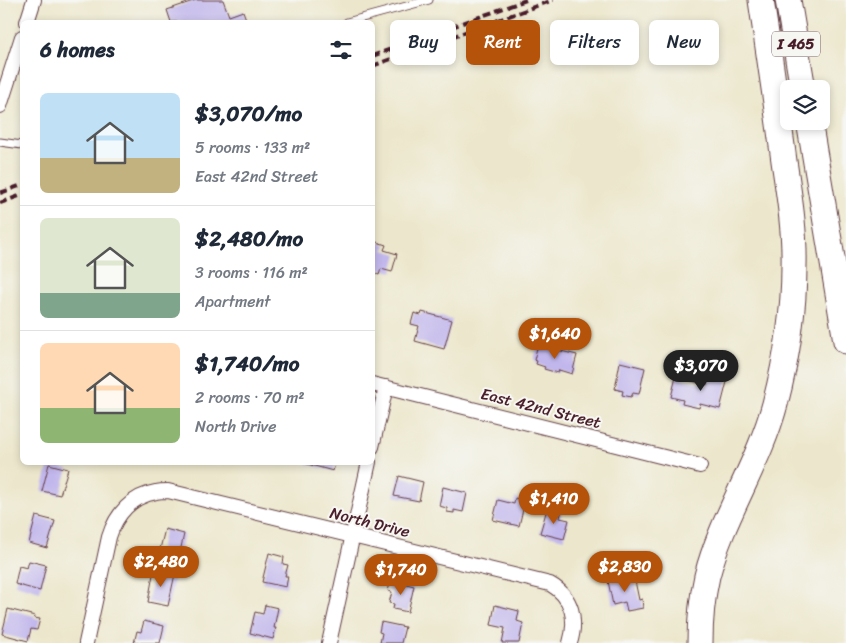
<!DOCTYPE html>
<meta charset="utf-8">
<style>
body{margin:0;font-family:Sriracha,sans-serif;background:#f6f6f7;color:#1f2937;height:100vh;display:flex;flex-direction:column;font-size:19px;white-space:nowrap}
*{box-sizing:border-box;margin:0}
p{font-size:16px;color:#747a83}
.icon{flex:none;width:28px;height:28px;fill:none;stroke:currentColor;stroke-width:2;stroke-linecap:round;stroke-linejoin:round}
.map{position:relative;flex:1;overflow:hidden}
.details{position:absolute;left:20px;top:20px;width:355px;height:445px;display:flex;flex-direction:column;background:#fff;border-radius:8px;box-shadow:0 2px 8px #0003}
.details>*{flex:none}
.hud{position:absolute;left:390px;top:20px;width:380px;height:45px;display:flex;gap:10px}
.controls{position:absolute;left:780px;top:80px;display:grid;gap:10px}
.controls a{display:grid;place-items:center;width:50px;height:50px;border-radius:8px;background:#fff;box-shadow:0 2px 8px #0003;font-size:25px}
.price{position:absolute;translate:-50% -42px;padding:0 11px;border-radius:18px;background:#b45309;color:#fff;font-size:16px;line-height:32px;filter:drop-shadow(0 1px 2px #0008)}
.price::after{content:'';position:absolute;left:50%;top:30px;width:15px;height:11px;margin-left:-8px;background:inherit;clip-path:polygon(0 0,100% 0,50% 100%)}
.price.current{background:#222;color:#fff}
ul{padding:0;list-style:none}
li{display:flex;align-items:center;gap:15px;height:125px;padding:0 20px}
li+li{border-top:1px solid #e0e1e3}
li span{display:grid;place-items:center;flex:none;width:140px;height:100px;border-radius:8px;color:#555}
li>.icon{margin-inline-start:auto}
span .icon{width:60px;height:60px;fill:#fffc;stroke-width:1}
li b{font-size:21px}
h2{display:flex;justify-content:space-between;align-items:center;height:60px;padding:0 20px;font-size:21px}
.chip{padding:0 18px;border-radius:8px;background:#fff;box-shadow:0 2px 8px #0003;font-size:18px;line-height:45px}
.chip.current{background:#b45309;color:#fff}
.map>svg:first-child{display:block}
.building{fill:#c2b7ec}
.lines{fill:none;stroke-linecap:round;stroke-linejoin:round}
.lane-casing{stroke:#623d43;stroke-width:9}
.street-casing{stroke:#623d43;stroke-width:16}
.highway-casing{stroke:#623d43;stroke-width:27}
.lane{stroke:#fff;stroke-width:7}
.street{stroke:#fff;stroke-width:14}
.highway{stroke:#fff;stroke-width:25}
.rail{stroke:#4a1f2b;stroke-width:4;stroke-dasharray:8 4;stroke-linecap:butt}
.labels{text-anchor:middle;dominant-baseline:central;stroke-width:4;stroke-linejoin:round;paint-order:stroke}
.shield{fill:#f6f6f2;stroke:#7e6067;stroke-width:1}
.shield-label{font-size:15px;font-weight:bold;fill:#4a1f2b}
.street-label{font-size:16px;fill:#4a1f2b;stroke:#f6f6f2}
</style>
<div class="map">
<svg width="846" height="643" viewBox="0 0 846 643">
<rect width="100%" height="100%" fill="#f6f6f2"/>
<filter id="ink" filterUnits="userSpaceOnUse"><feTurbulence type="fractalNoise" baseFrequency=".02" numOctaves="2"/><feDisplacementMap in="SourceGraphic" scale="10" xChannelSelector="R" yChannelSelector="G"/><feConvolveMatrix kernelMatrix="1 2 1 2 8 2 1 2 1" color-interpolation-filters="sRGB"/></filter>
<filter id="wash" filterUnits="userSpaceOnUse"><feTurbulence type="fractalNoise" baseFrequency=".0096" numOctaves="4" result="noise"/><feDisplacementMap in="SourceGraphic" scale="20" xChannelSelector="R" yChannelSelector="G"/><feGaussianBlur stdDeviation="1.12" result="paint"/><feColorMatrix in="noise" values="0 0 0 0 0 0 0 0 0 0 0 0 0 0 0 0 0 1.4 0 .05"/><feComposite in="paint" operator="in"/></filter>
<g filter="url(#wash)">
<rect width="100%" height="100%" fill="#ece7cc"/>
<g id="blocks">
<path class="building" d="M196,0H223L229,16L243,11L247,22H171L167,10Z
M377,242L386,245L384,250L397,254L392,272L381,269L379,275L372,272V257Z
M422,312L452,320L444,349L415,341L419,326L411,324L414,313L421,315Z
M541,346L577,355L572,374L559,370L558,373L544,369L545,367L536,364L537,361L534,360L537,348L540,349Z
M620,362L645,368L639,394L633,393L631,397L622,395L623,391L615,389Z
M710,373L728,378L720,409L700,404L699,408L682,404L683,400L671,397L676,377L707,385Z
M308,462H336L333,471L307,464Z
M49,464L68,469L60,495L42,491Z
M399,476L423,482L419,501L394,496Z
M443,487L467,493L463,512L454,510V513L447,512V508L439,506Z
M515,498L525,501L519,526L493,520L498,500L514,504Z
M547,509L561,513L560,518L569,520L564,539L540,533Z
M36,516L55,521L47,548L29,543Z
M165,529L184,534L180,552L192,555L188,569L152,560L154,552L159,553Z
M269,553L284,557L283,564L288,565L285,576H288L286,587L262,582Z
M29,561L46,565L40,591L15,584L19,566L27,568Z
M154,569L175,574L168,606L148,602Z
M634,576L639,600L642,599L643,608L627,611L625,602L613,605L608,581Z
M391,580L414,586L408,612L393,609L394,604L389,603L392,592L388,591Z
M265,605L278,608L274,628H276L273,639L250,633L255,612L263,614Z
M495,605L519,611L517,621L523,623L519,643H502L505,628L491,625Z
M8,609L35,616L34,618L40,619L37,630L31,629L28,641L2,634Z
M144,621L164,626L160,643H134L137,631L141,632Z
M381,622L405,627L401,643H380L382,633L379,632Z"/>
</g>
</g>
<g filter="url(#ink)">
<use href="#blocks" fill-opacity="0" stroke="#623d43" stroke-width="1"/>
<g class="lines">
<defs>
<path id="lane" d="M347,22L429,0
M0,142L22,145"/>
<path id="street" d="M27,22L34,0
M0,106L22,37
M372,384L700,466
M372,447L386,387
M86,643L109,537C116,514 132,496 156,492C160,491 164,491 168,491L550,584C573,597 577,620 570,643
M329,643L369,462"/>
<path id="highway" d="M788,0L803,89
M809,121L846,341
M700,643C700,620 702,598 707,576C722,517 759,464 775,404C787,358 794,313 794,266C795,231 789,195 784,161C777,107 769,54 761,0"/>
</defs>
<use href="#lane" class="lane-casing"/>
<use href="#street" class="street-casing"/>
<use href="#highway" class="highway-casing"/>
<use href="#lane" class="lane"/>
<use href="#street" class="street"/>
<use href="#highway" class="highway"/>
<path class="rail" d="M372,56L526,0
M372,66L553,0
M0,193L22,185
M0,203L22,195"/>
</g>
</g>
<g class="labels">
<rect class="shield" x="772" y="31.5" width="48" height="25" rx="4"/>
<g class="shield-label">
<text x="796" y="44">I 465</text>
</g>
<g class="street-label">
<text transform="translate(541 408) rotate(14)">East 42nd Street</text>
<text transform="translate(370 522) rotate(14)">North Drive</text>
</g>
</g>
</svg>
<div class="controls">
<a><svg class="icon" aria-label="layers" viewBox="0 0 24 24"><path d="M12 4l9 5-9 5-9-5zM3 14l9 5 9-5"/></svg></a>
</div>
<b class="price" style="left:555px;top:360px">$1,640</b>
<b class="price current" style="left:701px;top:392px">$3,070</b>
<b class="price" style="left:554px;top:525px">$1,410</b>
<b class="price" style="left:161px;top:588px">$2,480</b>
<b class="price" style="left:625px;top:593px">$2,830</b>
<b class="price" style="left:401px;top:596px">$1,740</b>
<div class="hud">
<a class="chip">Buy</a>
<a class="chip current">Rent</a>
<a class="chip">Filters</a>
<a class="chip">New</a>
</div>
<section class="details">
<h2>6 homes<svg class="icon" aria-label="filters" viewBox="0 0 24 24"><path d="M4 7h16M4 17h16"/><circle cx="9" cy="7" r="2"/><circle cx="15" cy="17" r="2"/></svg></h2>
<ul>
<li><span style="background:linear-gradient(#bfe0f5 65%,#c2b280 0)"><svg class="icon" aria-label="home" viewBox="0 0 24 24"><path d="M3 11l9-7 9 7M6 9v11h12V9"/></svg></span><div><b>$3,070/mo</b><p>5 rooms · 133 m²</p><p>East 42nd Street</p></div></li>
<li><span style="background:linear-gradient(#dfe7d0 75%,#7fa58c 0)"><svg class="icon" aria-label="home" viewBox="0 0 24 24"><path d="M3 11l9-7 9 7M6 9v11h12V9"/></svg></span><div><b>$2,480/mo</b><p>3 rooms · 116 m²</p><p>Apartment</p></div></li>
<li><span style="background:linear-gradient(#ffd9b3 65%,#8fb573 0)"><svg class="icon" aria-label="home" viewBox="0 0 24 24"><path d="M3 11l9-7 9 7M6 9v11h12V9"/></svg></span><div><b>$1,740/mo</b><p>2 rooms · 70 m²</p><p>North Drive</p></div></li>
</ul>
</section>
</div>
